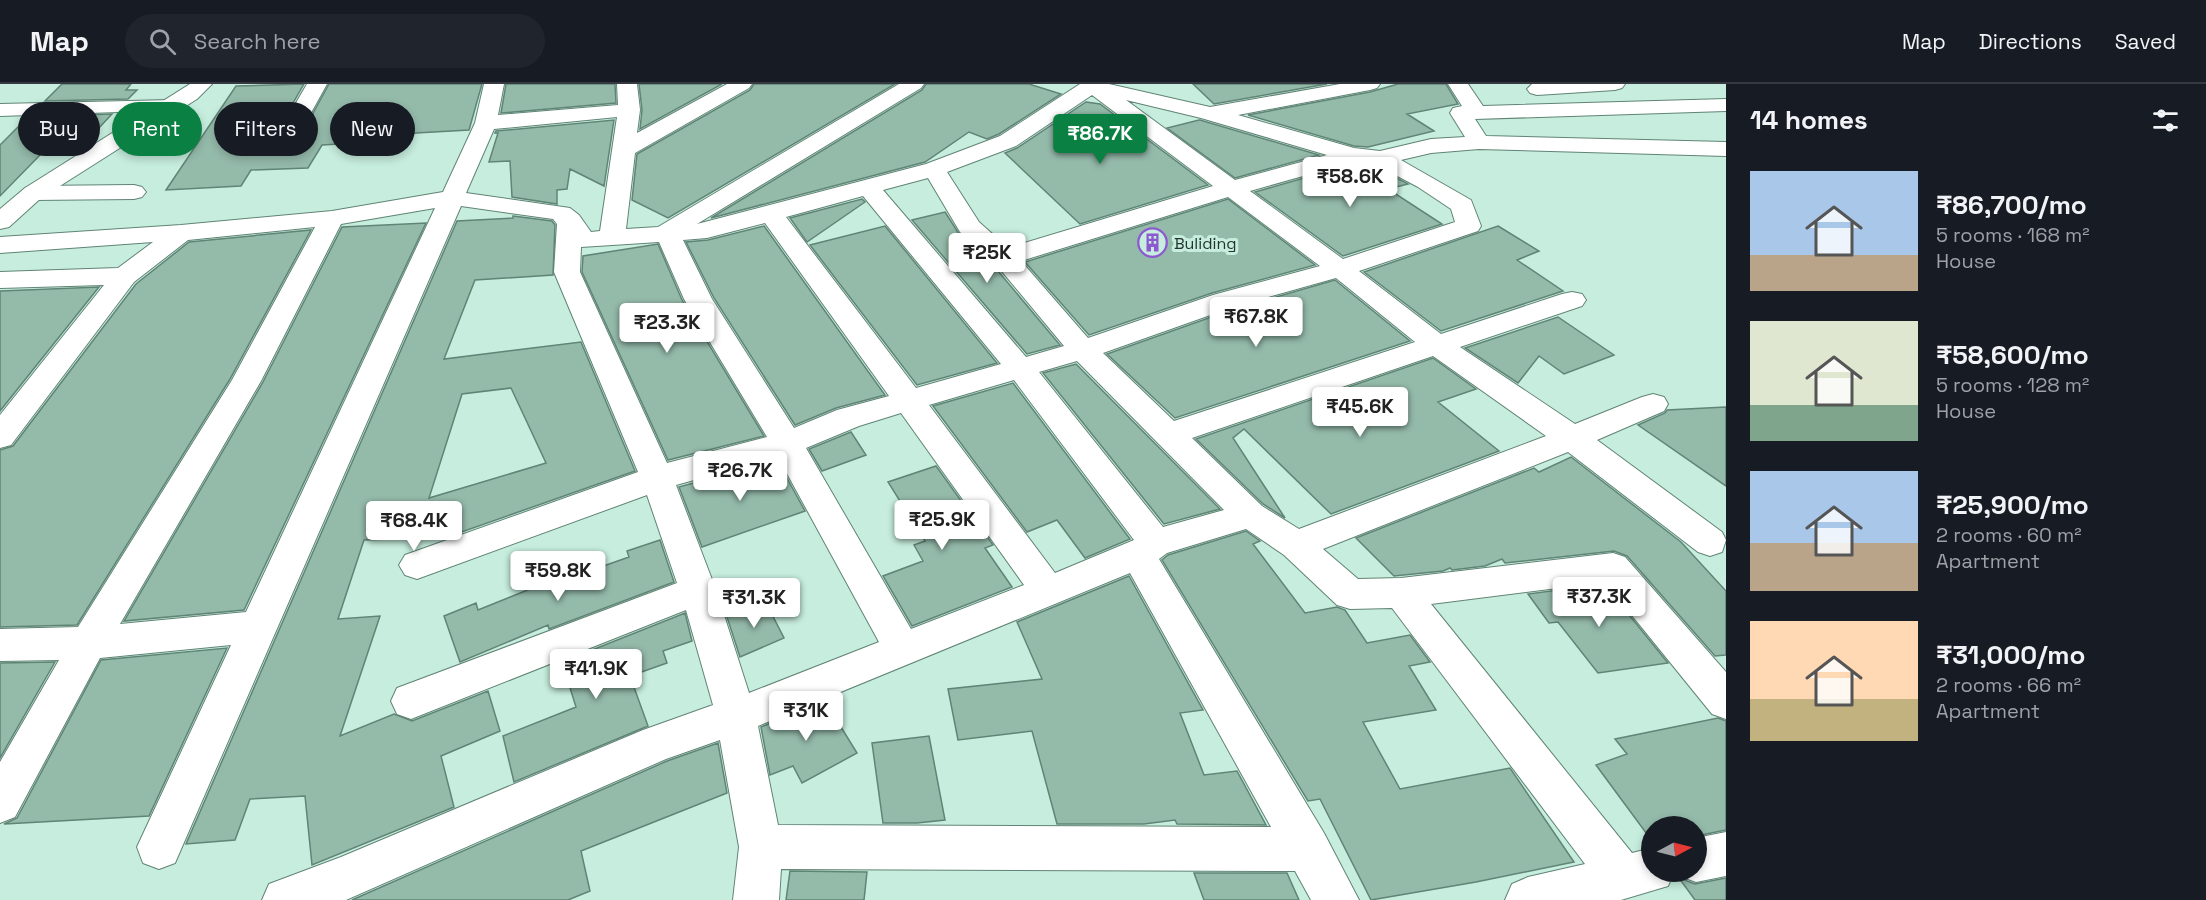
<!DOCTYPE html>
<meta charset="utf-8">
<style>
body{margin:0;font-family:"Space Grotesk",sans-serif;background:#20242c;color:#f1f3f6;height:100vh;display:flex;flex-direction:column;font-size:22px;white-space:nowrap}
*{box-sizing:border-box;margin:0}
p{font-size:20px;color:#9ea1a6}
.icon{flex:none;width:33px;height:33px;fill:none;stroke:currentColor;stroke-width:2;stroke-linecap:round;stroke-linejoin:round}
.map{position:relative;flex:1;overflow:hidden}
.details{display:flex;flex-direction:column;background:#171b24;width:480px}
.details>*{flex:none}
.banner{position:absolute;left:18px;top:18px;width:570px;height:54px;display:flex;gap:12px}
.needle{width:39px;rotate:83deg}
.fabs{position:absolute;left:1641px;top:732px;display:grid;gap:12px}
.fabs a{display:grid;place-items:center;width:66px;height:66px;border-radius:50%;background:#171b24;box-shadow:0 3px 9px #0003;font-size:30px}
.price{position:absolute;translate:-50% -51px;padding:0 14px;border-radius:6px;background:#fff;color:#222;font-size:20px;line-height:39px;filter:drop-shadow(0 2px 3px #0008)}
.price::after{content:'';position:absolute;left:50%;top:36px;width:18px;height:14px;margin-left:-9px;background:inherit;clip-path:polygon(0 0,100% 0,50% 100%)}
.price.on{background:#0b8043;color:#fff}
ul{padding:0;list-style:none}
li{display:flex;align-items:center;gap:18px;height:150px;padding:0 24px}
li span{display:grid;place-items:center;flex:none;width:168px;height:120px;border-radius:0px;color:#555}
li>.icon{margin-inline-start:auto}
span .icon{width:72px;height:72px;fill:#fffc;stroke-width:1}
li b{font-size:26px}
h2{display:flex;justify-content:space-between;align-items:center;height:72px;padding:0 24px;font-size:26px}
.tag{padding:0 21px;border-radius:27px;background:#171b24;box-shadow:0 3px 9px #0003;font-size:21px;line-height:54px}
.tag.on{background:#0b8043;color:#fff}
header{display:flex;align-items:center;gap:36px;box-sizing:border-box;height:84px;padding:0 30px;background:#171b24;border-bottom:2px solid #363941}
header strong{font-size:28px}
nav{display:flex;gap:33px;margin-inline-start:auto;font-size:21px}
.search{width:420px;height:54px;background:#20242c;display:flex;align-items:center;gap:15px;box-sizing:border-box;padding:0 21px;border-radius:33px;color:#9ea1a6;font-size:22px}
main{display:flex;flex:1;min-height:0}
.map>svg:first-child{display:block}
.building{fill:#94baaa;stroke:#608475;stroke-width:1.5;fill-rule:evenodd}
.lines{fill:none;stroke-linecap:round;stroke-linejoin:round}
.minor-casing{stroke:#608475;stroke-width:2}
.tertiary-casing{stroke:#608475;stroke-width:2}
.minor{fill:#fff;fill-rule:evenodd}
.tertiary{fill:#fff;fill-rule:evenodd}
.labels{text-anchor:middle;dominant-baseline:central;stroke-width:6;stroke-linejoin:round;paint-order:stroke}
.far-poi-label{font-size:16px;fill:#24332d;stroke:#c6eddd;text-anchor:start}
</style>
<header>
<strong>Map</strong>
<div class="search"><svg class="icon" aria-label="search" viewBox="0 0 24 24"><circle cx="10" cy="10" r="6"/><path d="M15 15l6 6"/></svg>Search here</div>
<nav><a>Map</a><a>Directions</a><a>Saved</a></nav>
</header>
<main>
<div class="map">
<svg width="1726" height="816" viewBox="0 0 1726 816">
<rect width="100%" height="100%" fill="#c6eddd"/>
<path class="building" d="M62,0H131L126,6H137L128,15L45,17Z
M304,0L270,59L274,67L284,69L293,66L329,0H482L469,46L416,49L376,53L374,58L322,61L308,84L251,86L241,102L166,106L236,2Z
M506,0H615L616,19L501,29Z
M639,0H722L640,45L642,26Z
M754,0H895L668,134L632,116L637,70L750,6Z
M926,0H1029L1061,10L999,50L987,55L969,48L925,78L711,134L922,6Z
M1193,0H1327L1214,20Z
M1398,0H1446L1458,20L1407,30L1434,47L1368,63L1354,62L1248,31L1370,8Z
M1086,18L1100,20L1208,101L1080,140L1005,69L1017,64Z
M112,30L98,45H81L58,69L41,70L0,112V61L28,33Z
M614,36L604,102L570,85L567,105L557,106V120L512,113L510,77L489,78L498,49H495L496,47Z
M1199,36H1200L1319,71L1235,94L1167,44Z
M1353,80L1374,82L1408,100L1388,105L1442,140L1343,172L1255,108Z
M862,115L865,118L807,158L790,134Z
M1228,115L1315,181L1212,209L1089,251L1025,178Z
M945,128L959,150L993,181L1060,261L1027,270L912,136Z
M513,132L552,137L555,141L553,191L475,196L444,275L581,258L635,387L453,451L417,453L414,445L412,454L364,456L338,535L380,532L340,652L394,630L412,637L488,607L500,647L441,672L454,723L312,781L305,712L250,715L235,756L186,760L457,137L513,134ZM511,304L546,379L429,414L462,310Z
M426,139L244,526L124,537L263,298L342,143Z
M764,142L885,311L836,324L795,341L714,214L686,158L708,156Z
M885,142L997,279L917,301L810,161Z
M1498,142L1539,167L1517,176L1563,207L1441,247L1364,188Z
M311,146L230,295L77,541L0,543V366L13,362L136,200L189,158Z
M658,160L682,216L764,352L668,376L582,188L583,172Z
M1335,196L1410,257L1175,334L1107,270L1234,225Z
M99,203L0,327V207Z
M1558,233L1614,271L1564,290L1539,272L1518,299L1465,264Z
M1433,274L1476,305L1438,318L1499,367L1331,430L1244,345L1233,354L1285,434L1263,420L1196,355Z
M1076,280L1220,425L1164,440L1043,289Z
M1013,299L1130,455L1085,474L1057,436L1027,448L933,322Z
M1726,323V402L1638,341L1665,329L1667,326Z
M851,348L866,371L822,387L809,365Z
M1571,373L1681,458L1726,507V571L1715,572L1627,472L1614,467L1505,479L1502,475L1485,482L1452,486L1450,484L1443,487L1394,492L1356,454L1534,384L1539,388Z
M777,376L805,427L702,463L679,403Z
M936,382L993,461L985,464L1012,503L912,542L883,492L923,477L914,461L925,457L888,398Z
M1246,447L1260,457L1253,460L1305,529L1337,523L1345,526L1367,559L1410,551L1430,578L1409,582L1436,626L1363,638L1400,705L1510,684L1574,778L1476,798L1371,816L1320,715L1308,717L1162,476L1168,471Z
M660,456L674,498L549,545L548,541L460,578L444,532L476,519L478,526L560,493L561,497L629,473L627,467Z
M1129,492L1203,626L1180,629L1204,691L1237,687L1266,741L1177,740L1175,736L1144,740H1057L1032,647L958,656L948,605L1042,595L1017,538Z
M1604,500L1668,579L1598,589L1558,538L1549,539L1528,510Z
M765,517L784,554L740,573L727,533Z
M685,529L692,557L663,567L667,579L630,592L648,642L514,698L503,652L576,623L562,578Z
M227,564L149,732L4,740L17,734L101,576Z
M55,578L0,674V579Z
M825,617L857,669L802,699L793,682L770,691L761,643Z
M1718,634L1726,637V746L1696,752V742H1652V757L1596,681L1627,670L1615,655Z
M929,652L945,736L917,739H883L872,659Z
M718,659L727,709L581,767L590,807L568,816H352L667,677Z
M790,787L867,788L864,816H786Z
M1677,788L1679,794L1695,800L1726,794V816H1695L1676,790Z
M1194,789H1287L1299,816H1204Z"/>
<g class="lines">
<defs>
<path id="minor" d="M307,0H327L291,65L283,67L275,65L272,60Z
M484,0H504L498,31L618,21L617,0H637L640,26L637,49L727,0H752L749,4L635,69L626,145L658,143L899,0H924L921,4L697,140L926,80L1000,52L1080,0H1109L1210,23L1340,0H1380L1377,4L1370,6L1238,31L1354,64L1380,67L1431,55L1465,53L1450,29L1453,24L1462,22L1448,0H1468L1483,22L1726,15V27L1475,35L1486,52L1726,58V72L1479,65L1431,69L1401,76L1471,116L1481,142L1478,147L1359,187L1441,250L1562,210L1572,208L1582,210L1586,216L1582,222L1460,263L1575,340L1642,313L1653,310L1664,313L1668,320L1664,327L1597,356L1722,448L1726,456L1722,468L1710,472L1698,468L1568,368L1323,465L1358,495L1401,494L1613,469L1625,473L1726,588V635L1712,630L1605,498L1431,520L1632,769L1652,764V788H1674L1668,802L1621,816H1505L1512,800L1528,793L1585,780L1392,524L1350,525L1337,521L1284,471L1246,445L1167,469L1159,475L1324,749L1359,816H1311L1295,787L781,785L779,816H733L739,763L720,656L666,675L346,816H262L269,800L341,773L643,646L713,621L686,526L411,635L397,630L391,617L397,604L677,499L647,411L417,495L405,491L399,481L405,471L638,388L554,188L557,140L553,135L461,122L175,779L159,785L143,779L137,763L231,561L100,574L15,733L0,739V678L59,576L0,577V545L78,543L232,296L315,143L188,156L134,198L11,361L0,364V331L104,201L0,204V188L118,184L153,158L0,169V153L181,141L332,127L443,108L475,39ZM1092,11L1213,102L1008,164L979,138L947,88L1016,62ZM1126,16L1201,34L1327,71L1235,96ZM617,33L600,147L591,148L579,131L570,124L466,109L494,45ZM1353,78L1375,80L1418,103L1451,125L1455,138L1343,175L1250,107ZM928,94L960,148L995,179L1064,262L1026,273L883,106ZM863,112L1001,280L916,304L786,133ZM1228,113L1320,182L1213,211L1088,254L1021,177ZM435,124L246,528L120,540L261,297L341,140ZM765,139L889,312L837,326L794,344L712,215L683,156L707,154ZM659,158L684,215L767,353L667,379L580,188L581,163ZM1336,194L1415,258L1174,337L1103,269L1233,223ZM1433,272L1546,352L1299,445L1262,422L1192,354ZM1077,277L1224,426L1163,443L1039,288ZM1014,296L1134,456L1055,489L929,321ZM901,329L1024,501L911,545L806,364L859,342ZM778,373L879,558L749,609L716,506L676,401ZM1130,489L1271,743L778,741L758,642Z
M1532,0H1625L1622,4L1615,6L1537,11L1530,9L1527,5Z
M171,16L178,18L182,22L178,26L0,32V20Z
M134,101L142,103L146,108L142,113L134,115L33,116L25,114L21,109L25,104L33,102Z
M1726,748V792L1696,798L1680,792L1679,788H1696V754Z"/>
<path id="tertiary" d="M190,0H212L197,15L41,114L9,143L0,145V125L25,104Z"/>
</defs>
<use href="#minor" class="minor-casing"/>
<use href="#tertiary" class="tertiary-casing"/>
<use href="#minor" class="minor"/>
<use href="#tertiary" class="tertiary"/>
</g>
<defs>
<symbol id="building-ring" viewBox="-11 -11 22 22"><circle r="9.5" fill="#c6eddd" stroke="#8d59d1" stroke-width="1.5"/><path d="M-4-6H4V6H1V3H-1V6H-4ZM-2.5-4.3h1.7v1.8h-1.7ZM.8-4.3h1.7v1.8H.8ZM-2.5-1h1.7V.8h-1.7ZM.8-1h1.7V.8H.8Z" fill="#8d59d1"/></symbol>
</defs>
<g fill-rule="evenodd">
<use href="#building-ring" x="1136" y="142" width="33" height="33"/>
</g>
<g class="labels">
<g class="far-poi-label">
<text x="1174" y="159">Buliding</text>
</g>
</g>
</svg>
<div class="fabs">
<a><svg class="needle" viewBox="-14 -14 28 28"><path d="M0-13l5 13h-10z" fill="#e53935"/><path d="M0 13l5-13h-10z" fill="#9ea1a6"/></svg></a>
</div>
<b class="price on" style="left:1100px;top:81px">₹86.7K</b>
<b class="price" style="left:1350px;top:124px">₹58.6K</b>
<b class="price" style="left:987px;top:200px">₹25K</b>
<b class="price" style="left:1256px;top:264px">₹67.8K</b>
<b class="price" style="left:667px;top:270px">₹23.3K</b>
<b class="price" style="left:1360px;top:354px">₹45.6K</b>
<b class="price" style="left:740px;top:418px">₹26.7K</b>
<b class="price" style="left:942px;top:467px">₹25.9K</b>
<b class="price" style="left:414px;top:468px">₹68.4K</b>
<b class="price" style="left:558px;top:518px">₹59.8K</b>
<b class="price" style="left:1599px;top:544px">₹37.3K</b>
<b class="price" style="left:754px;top:545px">₹31.3K</b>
<b class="price" style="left:596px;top:616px">₹41.9K</b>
<b class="price" style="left:806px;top:658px">₹31K</b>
<div class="banner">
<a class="tag">Buy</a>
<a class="tag on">Rent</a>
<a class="tag">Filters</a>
<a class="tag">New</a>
</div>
</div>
<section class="details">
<h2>14 homes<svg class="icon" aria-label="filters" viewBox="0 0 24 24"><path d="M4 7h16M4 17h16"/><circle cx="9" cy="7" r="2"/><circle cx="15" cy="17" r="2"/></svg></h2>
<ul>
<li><span style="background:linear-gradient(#a9c7e8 70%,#b9a48a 0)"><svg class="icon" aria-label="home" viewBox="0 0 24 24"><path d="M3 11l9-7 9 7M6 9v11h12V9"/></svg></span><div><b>₹86,700/mo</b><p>5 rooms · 168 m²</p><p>House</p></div></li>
<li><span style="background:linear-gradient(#dfe7d0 70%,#7fa58c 0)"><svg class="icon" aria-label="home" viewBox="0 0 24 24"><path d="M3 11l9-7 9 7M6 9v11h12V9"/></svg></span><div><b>₹58,600/mo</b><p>5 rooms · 128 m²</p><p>House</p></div></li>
<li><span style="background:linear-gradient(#a9c7e8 60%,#b9a48a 0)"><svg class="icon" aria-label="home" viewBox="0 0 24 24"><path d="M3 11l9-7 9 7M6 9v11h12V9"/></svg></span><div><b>₹25,900/mo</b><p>2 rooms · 60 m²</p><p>Apartment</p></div></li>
<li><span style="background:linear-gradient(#ffd9b3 65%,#c2b280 0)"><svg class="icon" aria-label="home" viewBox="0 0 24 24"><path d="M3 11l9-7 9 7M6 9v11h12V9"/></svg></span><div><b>₹31,000/mo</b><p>2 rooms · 66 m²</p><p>Apartment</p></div></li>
</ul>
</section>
</main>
